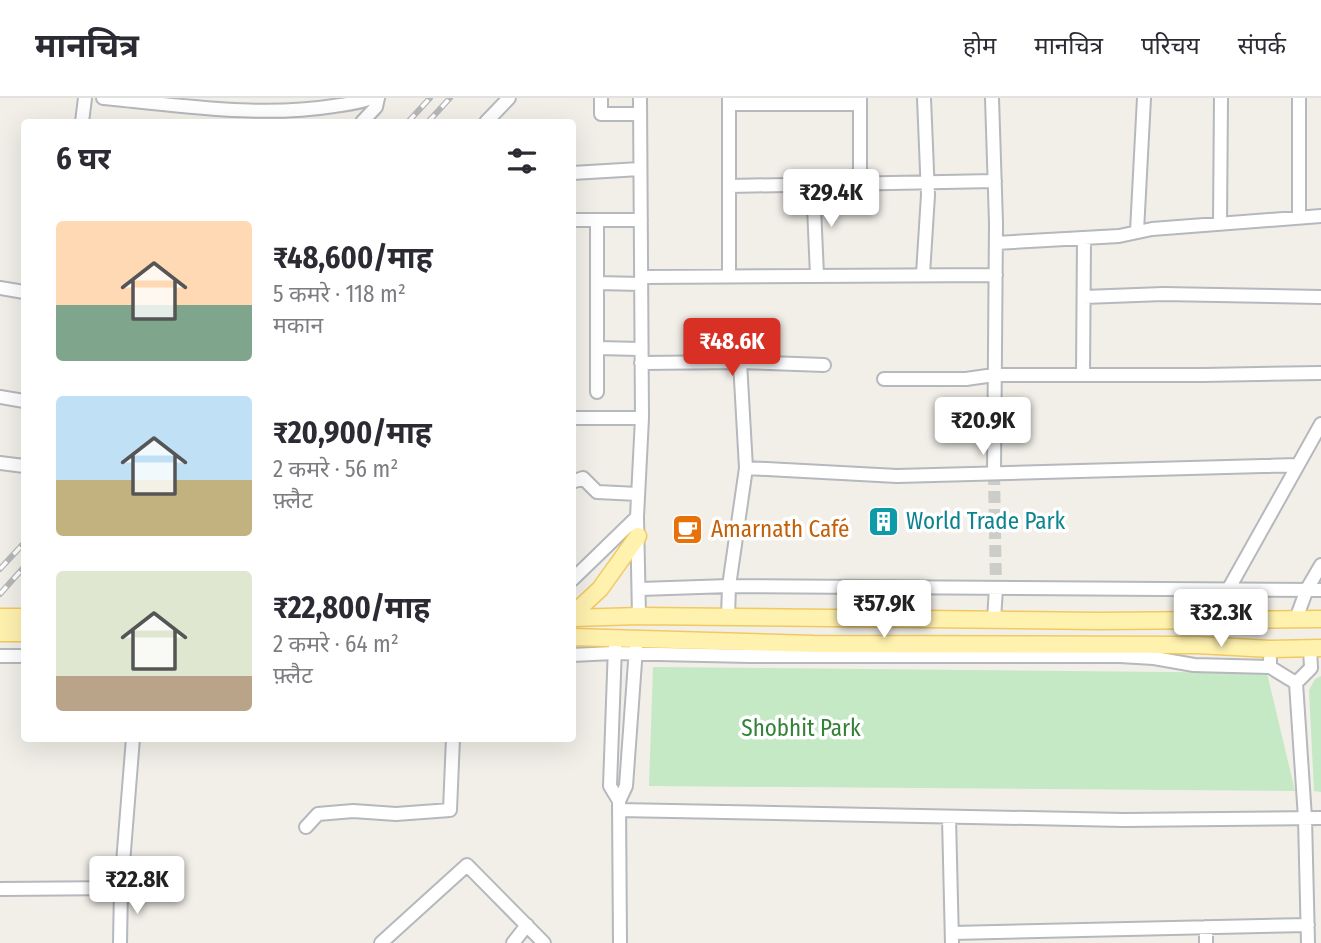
<!DOCTYPE html>
<html lang="hi">
<meta charset="utf-8">
<style>
body{margin:0;font-family:"Fira Sans Condensed","Noto Sans Devanagari",sans-serif;background:#f7f7f7;color:#2b2b33;height:100vh;display:flex;flex-direction:column;font-size:26px;white-space:nowrap}
*{box-sizing:border-box;margin:0}
p{font-size:23px;color:#7c7c81}
.icon{flex:none;width:38px;height:38px;fill:none;stroke:currentColor;stroke-width:2;stroke-linecap:round;stroke-linejoin:round}
.map{position:relative;flex:1;overflow:hidden}
.sheet{position:absolute;left:21px;top:21px;width:555px;height:623px;display:flex;flex-direction:column;background:#fff;border-radius:7px;box-shadow:0 7px 28px #0002}
.sheet>*{flex:none}
.price{position:absolute;translate:-50% -60px;padding:0 16px;border-radius:7px;background:#fff;color:#222;font-size:23px;line-height:46px;filter:drop-shadow(0 2px 4px #0008)}
.price::after{content:'';position:absolute;left:50%;top:42px;width:21px;height:16px;margin-left:-10px;background:inherit;clip-path:polygon(0 0,100% 0,50% 100%)}
.price.selected{background:#d93025;color:#fff}
ul{padding:0;list-style:none}
li{display:flex;align-items:center;gap:21px;height:175px;padding:0 35px}
li span{display:grid;place-items:center;flex:none;width:196px;height:140px;border-radius:7px;color:#555}
li>.icon{margin-inline-start:auto}
span .icon{width:84px;height:84px;fill:#fffc;stroke-width:1}
li b{font-size:30px}
h2{display:flex;justify-content:space-between;align-items:center;height:84px;padding:0 35px;font-size:30px}
header{display:flex;align-items:center;gap:42px;box-sizing:border-box;height:98px;padding:0 35px;background:#fff;border-bottom:2px solid #e1e1e2}
header strong{font-size:33px}
nav{display:flex;gap:38px;margin-inline-start:auto;font-size:24px}
.map>svg:first-child{display:block}
.green{fill:#c5e8c5}
.lines{fill:none;stroke-linecap:round;stroke-linejoin:round}
.minor-tunnel{stroke:#ccccc8;stroke-width:12;stroke-dasharray:12 6;stroke-linecap:butt}
.minor-casing{stroke:#b5b8bc;stroke-width:16}
.major-casing{stroke:#f2c960;stroke-width:19}
.minor{stroke:#fff;stroke-width:12}
.major{stroke:#fff2af;stroke-width:16}
.rail-casing{stroke:#b6b7b8;stroke-width:6}
.rail{stroke:#fff;stroke-width:3.5;stroke-dasharray:10;stroke-linecap:butt}
.major-bridge-casing{stroke:#f2c960;stroke-width:19;stroke-linecap:butt}
.major-bridge{stroke:#fff2af;stroke-width:16}
.labels{text-anchor:middle;dominant-baseline:central;stroke-width:7;stroke-linejoin:round;paint-order:stroke}
.culture-label{font-size:23px;fill:#0d838f;stroke:#fff;text-anchor:start}
.food-label{font-size:23px;fill:#c56008;stroke:#fff;text-anchor:start}
.park-label{font-size:23px;fill:#348238;stroke:#fff}
</style>
<header>
<strong>मानचित्र</strong>
<nav><a>होम</a><a>मानचित्र</a><a>परिचय</a><a>संपर्क</a></nav>
</header>
<div class="map">
<svg width="1321" height="845" viewBox="0 0 1321 845">
<rect width="100%" height="100%" fill="#f1efe8"/>
<path class="green" d="M653,569L1267,575L1295,693L649,688Z
M1321,578V694L1314,693L1309,592L1315,581Z"/>
<g class="lines">
<path class="minor-tunnel" d="M994,375L996,490"/>
<defs>
<path id="minor" d="M103,0C180,7 258,20 334,8C347,6 359,5 371,0
M601,0V16H640
M729,0V178
M860,0V86
M992,0L996,125L994,375
M1299,0V119
M729,6H860
M82,24L85,0
M362,24L376,9L378,0
M486,24L509,0
M572,75L640,71
M813,86L817,177
M729,88L995,83
M572,122H641
M1220,125L1221,0
M1137,133L1144,0
M996,145L1119,138L1152,131L1321,118
M923,176L928,97L924,0
M641,179L996,177
M598,185L641,186
M0,190L24,194
M1084,199L1163,196L1321,199
M597,250L641,251
M740,264L746,370L897,378L1297,367
M641,265L740,264L824,267
M1083,277L1084,140
M884,281H966L994,277H1203L1321,275
M597,294V123
M0,299L24,303
M572,320H642
M0,365L24,368
M572,384L583,380L597,394L638,396
M572,482L637,419
M640,491L729,488L1321,492
M1228,492L1321,326
M639,518L637,419L642,320L640,0
M728,519L729,488L746,370
M1296,521L1307,491L1321,467
M994,522L996,490
M615,548L610,688L619,703
M572,557L613,555L750,558H1120L1154,560L1194,567L1270,569
M0,558H24
M1270,561V569L1296,585
M619,712L1124,722L1321,720
M949,720L952,845
M306,729L318,716L353,713L396,716L450,712L453,640
M0,791L121,790
M952,835L1308,827
M120,845L121,790L133,640
M381,845L467,767L544,845
M513,845L527,827
M620,845L619,703L626,688L636,550
M1206,845V829
M1308,845L1305,720L1296,585L1311,570L1310,550"/>
<path id="major" d="M572,517L600,491L638,438
M572,520L639,518L1099,523L1321,521
M572,539L814,546L1198,547L1270,551L1321,550"/>
</defs>
<use href="#minor" class="minor-casing"/>
<use href="#major" class="major-casing"/>
<use href="#minor" class="minor"/>
<use href="#major" class="major"/>
<defs>
<path id="rail" d="M408,24L430,0
M428,24L450,0
M0,471L24,445
M0,496L24,469"/>
</defs>
<use href="#rail" class="rail-casing"/>
<use href="#rail" class="rail"/>
<defs>
<path id="major-bridge" d="M0,519H24
M0,535H24"/>
</defs>
<use href="#major-bridge" class="major-bridge-casing"/>
<use href="#major-bridge" class="major-bridge"/>
</g>
<defs>
<symbol id="building-square" viewBox="-11 -11 22 22"><rect x="-9" y="-9" width="18" height="18" rx="4" fill="#0f9aa8" stroke="#fff"/><path d="M-4-6H4V6H1V3H-1V6H-4ZM-2.5-4.3h1.7v1.8h-1.7ZM.8-4.3h1.7v1.8H.8ZM-2.5-1h1.7V.8h-1.7ZM.8-1h1.7V.8H.8Z" fill="#fff"/></symbol>
<symbol id="cafe-square" viewBox="-11 -11 22 22"><rect x="-9" y="-9" width="18" height="18" rx="4" fill="#e8710a" stroke="#fff"/><path d="M-5.5-4.5H6V0H3Q3 3.5 0 3.5H-2.5Q-5.5 3.5-5.5 0ZM3-3.2v2h1.7v-2ZM-6 4.5H4V6H-6Z" fill="#fff"/></symbol>
</defs>
<g fill-rule="evenodd">
<use href="#building-square" x="866" y="406" width="35" height="35"/>
<use href="#cafe-square" x="670" y="414" width="35" height="35"/>
</g>
<g class="labels">
<g class="culture-label">
<text x="906" y="423">World Trade Park</text>
</g>
<g class="food-label">
<text x="711" y="431">Amarnath Café</text>
</g>
<g class="park-label">
<text x="801" y="630">Shobhit Park</text>
</g>
</g>
</svg>
<b class="price" style="left:831px;top:131px">₹29.4K</b>
<b class="price selected" style="left:732px;top:280px">₹48.6K</b>
<b class="price" style="left:983px;top:359px">₹20.9K</b>
<b class="price" style="left:884px;top:542px">₹57.9K</b>
<b class="price" style="left:1221px;top:551px">₹32.3K</b>
<b class="price" style="left:137px;top:818px">₹22.8K</b>
<section class="sheet">
<h2>6 घर<svg class="icon" aria-label="filters" viewBox="0 0 24 24"><path d="M4 7h16M4 17h16"/><circle cx="9" cy="7" r="2"/><circle cx="15" cy="17" r="2"/></svg></h2>
<ul>
<li><span style="background:linear-gradient(#ffd9b3 60%,#7fa58c 0)"><svg class="icon" aria-label="home" viewBox="0 0 24 24"><path d="M3 11l9-7 9 7M6 9v11h12V9"/></svg></span><div><b>₹48,600/माह</b><p>5 कमरे · 118 m²</p><p>मकान</p></div></li>
<li><span style="background:linear-gradient(#bfe0f5 60%,#c2b280 0)"><svg class="icon" aria-label="home" viewBox="0 0 24 24"><path d="M3 11l9-7 9 7M6 9v11h12V9"/></svg></span><div><b>₹20,900/माह</b><p>2 कमरे · 56 m²</p><p>फ़्लैट</p></div></li>
<li><span style="background:linear-gradient(#dfe7d0 75%,#b9a48a 0)"><svg class="icon" aria-label="home" viewBox="0 0 24 24"><path d="M3 11l9-7 9 7M6 9v11h12V9"/></svg></span><div><b>₹22,800/माह</b><p>2 कमरे · 64 m²</p><p>फ़्लैट</p></div></li>
</ul>
</section>
</div>
